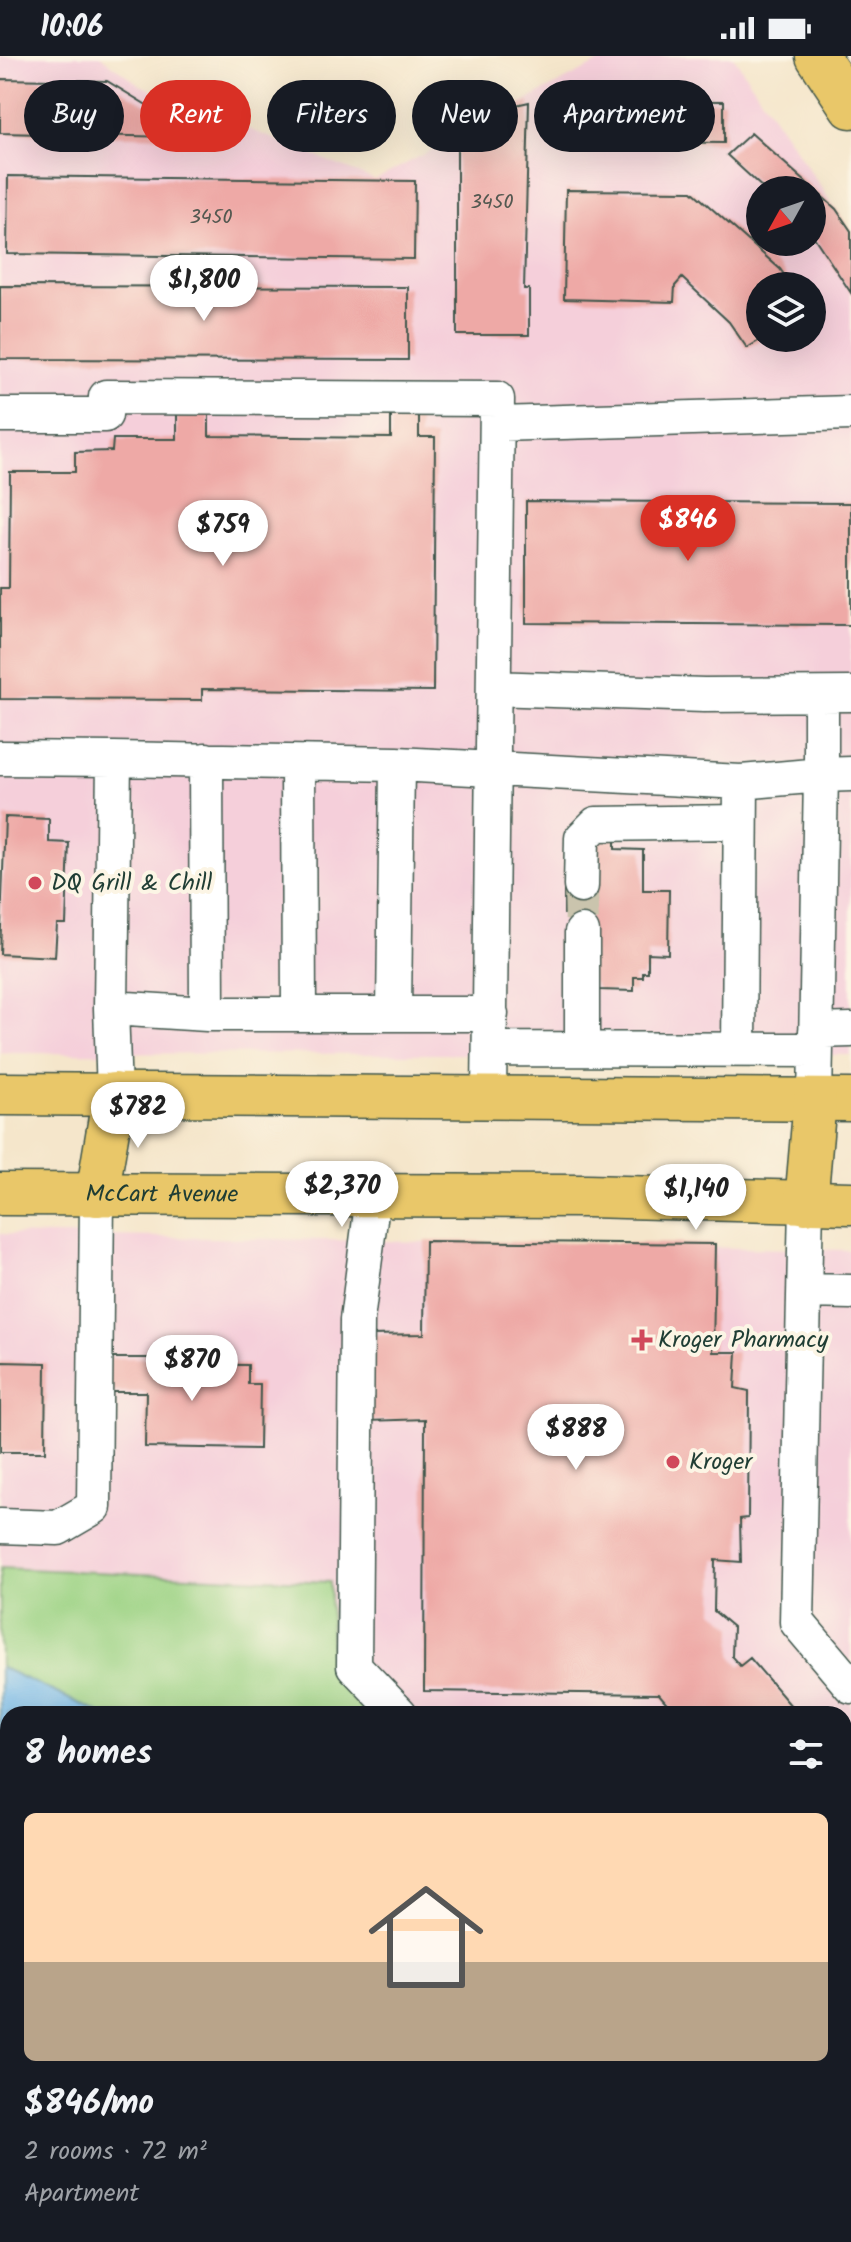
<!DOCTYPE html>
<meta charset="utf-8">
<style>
body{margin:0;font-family:Kalam,sans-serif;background:#242831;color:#f1f3f6;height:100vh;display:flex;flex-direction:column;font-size:30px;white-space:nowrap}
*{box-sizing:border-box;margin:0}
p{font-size:26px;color:#9ea1a6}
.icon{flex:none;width:44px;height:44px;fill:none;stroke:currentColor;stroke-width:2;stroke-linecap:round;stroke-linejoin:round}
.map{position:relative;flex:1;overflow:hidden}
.details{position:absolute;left:0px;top:1650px;width:852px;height:536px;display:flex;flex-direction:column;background:#171b24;border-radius:24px 24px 0 0;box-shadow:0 8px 32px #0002}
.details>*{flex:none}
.guide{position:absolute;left:24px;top:24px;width:804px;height:72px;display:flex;gap:16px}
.needle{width:52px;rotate:230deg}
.buttons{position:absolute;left:746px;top:120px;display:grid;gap:16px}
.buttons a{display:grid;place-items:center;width:80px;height:80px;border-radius:50%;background:#171b24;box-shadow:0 8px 32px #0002;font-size:40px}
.price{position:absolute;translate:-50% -68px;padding:0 18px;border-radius:28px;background:#fff;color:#222;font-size:26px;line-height:52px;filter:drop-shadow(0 2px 4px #0008)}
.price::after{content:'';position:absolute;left:50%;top:48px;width:24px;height:18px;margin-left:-12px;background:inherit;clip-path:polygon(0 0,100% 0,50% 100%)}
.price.active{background:#d93025;color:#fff}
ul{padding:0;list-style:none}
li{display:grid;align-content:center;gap:16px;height:424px;padding:0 24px}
li span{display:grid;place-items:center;height:248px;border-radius:12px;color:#555}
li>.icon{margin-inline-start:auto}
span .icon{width:144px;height:144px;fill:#fffc;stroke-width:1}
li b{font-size:34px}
h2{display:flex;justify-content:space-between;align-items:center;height:96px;padding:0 24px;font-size:34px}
.chip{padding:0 28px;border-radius:36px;background:#171b24;box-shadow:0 8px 32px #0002;font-size:28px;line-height:72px}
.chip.active{background:#d93025;color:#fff}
.status{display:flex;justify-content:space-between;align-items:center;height:56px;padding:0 40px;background:#171b24;direction:ltr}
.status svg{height:22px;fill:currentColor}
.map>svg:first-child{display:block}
.built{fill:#f5cfda;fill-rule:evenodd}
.green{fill:#9dd385;stroke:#5e885c;stroke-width:2}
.water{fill:#75baeb;stroke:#4a7c90;stroke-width:2}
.building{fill:#eea9a6}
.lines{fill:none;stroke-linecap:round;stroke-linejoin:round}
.minor-tunnel{stroke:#cac4ad;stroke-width:34;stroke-dasharray:34 17;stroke-linecap:butt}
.minor-casing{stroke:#3f564b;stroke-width:37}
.major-casing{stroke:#3f564b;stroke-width:45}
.minor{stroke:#fff;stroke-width:34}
.major{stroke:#e9c769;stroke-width:42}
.poi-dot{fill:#d1495b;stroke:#fcf5e5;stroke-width:3}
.labels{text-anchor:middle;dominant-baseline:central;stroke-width:8;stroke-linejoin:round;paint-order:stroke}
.number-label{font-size:20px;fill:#535850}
.poi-label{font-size:24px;fill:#1f3d34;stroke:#fcf5e5;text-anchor:start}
.street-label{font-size:24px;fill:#1f3d34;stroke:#fcf5e5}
</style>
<div class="status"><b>10:06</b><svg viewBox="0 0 49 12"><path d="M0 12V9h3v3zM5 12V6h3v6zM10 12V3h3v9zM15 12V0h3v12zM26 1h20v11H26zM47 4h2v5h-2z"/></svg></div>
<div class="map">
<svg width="851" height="2186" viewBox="0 0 851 2186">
<rect width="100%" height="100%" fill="#fcf5e5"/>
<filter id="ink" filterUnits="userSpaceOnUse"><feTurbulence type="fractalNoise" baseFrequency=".0125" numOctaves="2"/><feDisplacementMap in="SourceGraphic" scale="16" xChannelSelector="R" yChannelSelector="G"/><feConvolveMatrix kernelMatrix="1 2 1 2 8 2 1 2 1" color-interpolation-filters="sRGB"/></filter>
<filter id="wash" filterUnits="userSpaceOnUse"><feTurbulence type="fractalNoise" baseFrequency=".006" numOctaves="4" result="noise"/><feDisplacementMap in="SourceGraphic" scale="32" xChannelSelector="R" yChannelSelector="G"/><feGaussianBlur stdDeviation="1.8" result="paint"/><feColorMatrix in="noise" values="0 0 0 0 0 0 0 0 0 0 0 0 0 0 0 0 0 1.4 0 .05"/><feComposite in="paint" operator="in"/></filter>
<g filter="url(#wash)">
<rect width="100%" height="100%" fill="#f5e6cb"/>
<path class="built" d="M0,0H100L140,29L375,124L611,0H733L851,176V999L0,997ZM760,134H812V186H760ZM760,230H812V282H760Z
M0,1178L851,1194V2186H842L840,2178H844V1658H384L331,1615L330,1526L0,1512Z"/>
<path class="green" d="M0,1512L330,1526L331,1615L380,1658H8V2178H829V2186H0Z"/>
<path class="water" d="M0,1611L102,1658H8V1702L0,1695Z
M141,2178H546L548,2186H143Z"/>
<g id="blocks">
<path class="building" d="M0,23L107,25L173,65V81L0,77Z
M553,44L724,45V87L553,85Z
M529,46L524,233H529V279H457V62Z
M751,77L836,153L851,175V237L812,178V134H765L727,99Z
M8,120L415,125L414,203L7,198Z
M566,134L692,135L780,213L792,230H760V284L747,292L729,266L682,222L675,230L674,246L564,243Z
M0,230L408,231V304L0,303Z
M768,282H791L776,292Z
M177,357H209V380L391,382V359H419V381H435L433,635L202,633V644L0,643V532H9L10,416H75V396L112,395L113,383H177Z
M526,445L851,447V569L526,567Z
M5,761L49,763V786L69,787L66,868H57L55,901L0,898Z
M599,773L615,774V793L643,794V834H669L668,898L648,897V916H643V921H634V935L599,934L589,921L590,858H564V832Z
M425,1185L715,1188L713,1296H737L735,1332L749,1335L748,1462L740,1463L741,1506L715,1504L714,1555L733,1571L732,1601L740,1610L750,1602L798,1658H676L659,1638L424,1635L425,1363L368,1365V1279L424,1278Z
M106,1302H155V1308L248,1309V1328H260L259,1393L145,1391L146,1336H106Z
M0,1306L46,1307L45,1396H0Z
M844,1711L851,1719V1965L844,1971Z"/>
</g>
</g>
<g filter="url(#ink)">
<use href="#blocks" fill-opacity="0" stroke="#3f564b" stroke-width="2"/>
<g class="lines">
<path class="minor-tunnel" d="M581,830L582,876"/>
<defs>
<path id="minor" d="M0,359H105L106,341L497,343L489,1040
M497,368L851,357
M494,632L704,639L851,638
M821,639V719L851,718
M0,702L114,703
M206,704L207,958
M298,708L299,958
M581,830L582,782L596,768L740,766
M582,876V993
M111,952L207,958H491
M394,955L397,708
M816,975L851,974
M490,993L816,994
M739,993L741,726
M114,1038L111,952L114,703L397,708L741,726L821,719L815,1044
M373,1140L357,1264L354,1610L400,1658
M806,1147L797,1566L851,1630
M805,1235L851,1236
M0,1470L58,1472L94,1451L97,1139
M844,2121L851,2147"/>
<g id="major">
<path d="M817,0L851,51"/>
<path d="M0,1038L851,1044"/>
<path id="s1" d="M0,1138L587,1140L851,1147"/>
<path d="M97,1139L114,1038"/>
<path d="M806,1147L815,1044"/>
</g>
</defs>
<use href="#minor" class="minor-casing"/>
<use href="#major" class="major-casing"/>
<use href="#minor" class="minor"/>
<use href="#major" class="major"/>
</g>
</g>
<g class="poi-dot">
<circle cx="35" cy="827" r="8"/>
<path d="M638 1272h8v8h8v8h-8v8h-8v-8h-8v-8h8z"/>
<circle cx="673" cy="1406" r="8"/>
</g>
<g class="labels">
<g class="number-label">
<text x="492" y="147">3450</text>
<text x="211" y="162">3450</text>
</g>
<g class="poi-label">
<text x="51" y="827">DQ Grill &amp; Chill</text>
<text x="658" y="1284">Kroger Pharmacy</text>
<text x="689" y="1406">Kroger</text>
</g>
<g class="street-label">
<text stroke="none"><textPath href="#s1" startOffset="162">McCart Avenue</textPath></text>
</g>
</g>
</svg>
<div class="buttons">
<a><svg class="needle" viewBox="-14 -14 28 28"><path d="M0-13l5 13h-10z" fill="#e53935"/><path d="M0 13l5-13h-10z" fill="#9ea1a6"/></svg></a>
<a><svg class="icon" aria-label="layers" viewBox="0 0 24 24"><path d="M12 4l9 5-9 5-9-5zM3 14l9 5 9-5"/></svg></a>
</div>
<b class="price" style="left:204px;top:267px">$1,800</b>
<b class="price active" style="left:688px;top:507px">$846</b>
<b class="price" style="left:223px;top:512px">$759</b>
<b class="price" style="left:138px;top:1094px">$782</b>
<b class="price" style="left:342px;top:1173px">$2,370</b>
<b class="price" style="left:696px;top:1176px">$1,140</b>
<b class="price" style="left:192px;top:1347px">$870</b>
<b class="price" style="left:576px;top:1416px">$888</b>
<div class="guide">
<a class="chip">Buy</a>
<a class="chip active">Rent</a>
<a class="chip">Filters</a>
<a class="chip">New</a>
<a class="chip">Apartment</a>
</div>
<section class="details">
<h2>8 homes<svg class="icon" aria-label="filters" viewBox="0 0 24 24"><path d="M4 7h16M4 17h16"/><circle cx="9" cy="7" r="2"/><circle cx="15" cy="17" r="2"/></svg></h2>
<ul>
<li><span style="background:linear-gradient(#ffd9b3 60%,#b9a48a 0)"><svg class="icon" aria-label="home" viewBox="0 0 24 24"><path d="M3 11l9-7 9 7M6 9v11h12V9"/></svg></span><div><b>$846/mo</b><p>2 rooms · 72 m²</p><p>Apartment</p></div></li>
</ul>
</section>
</div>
